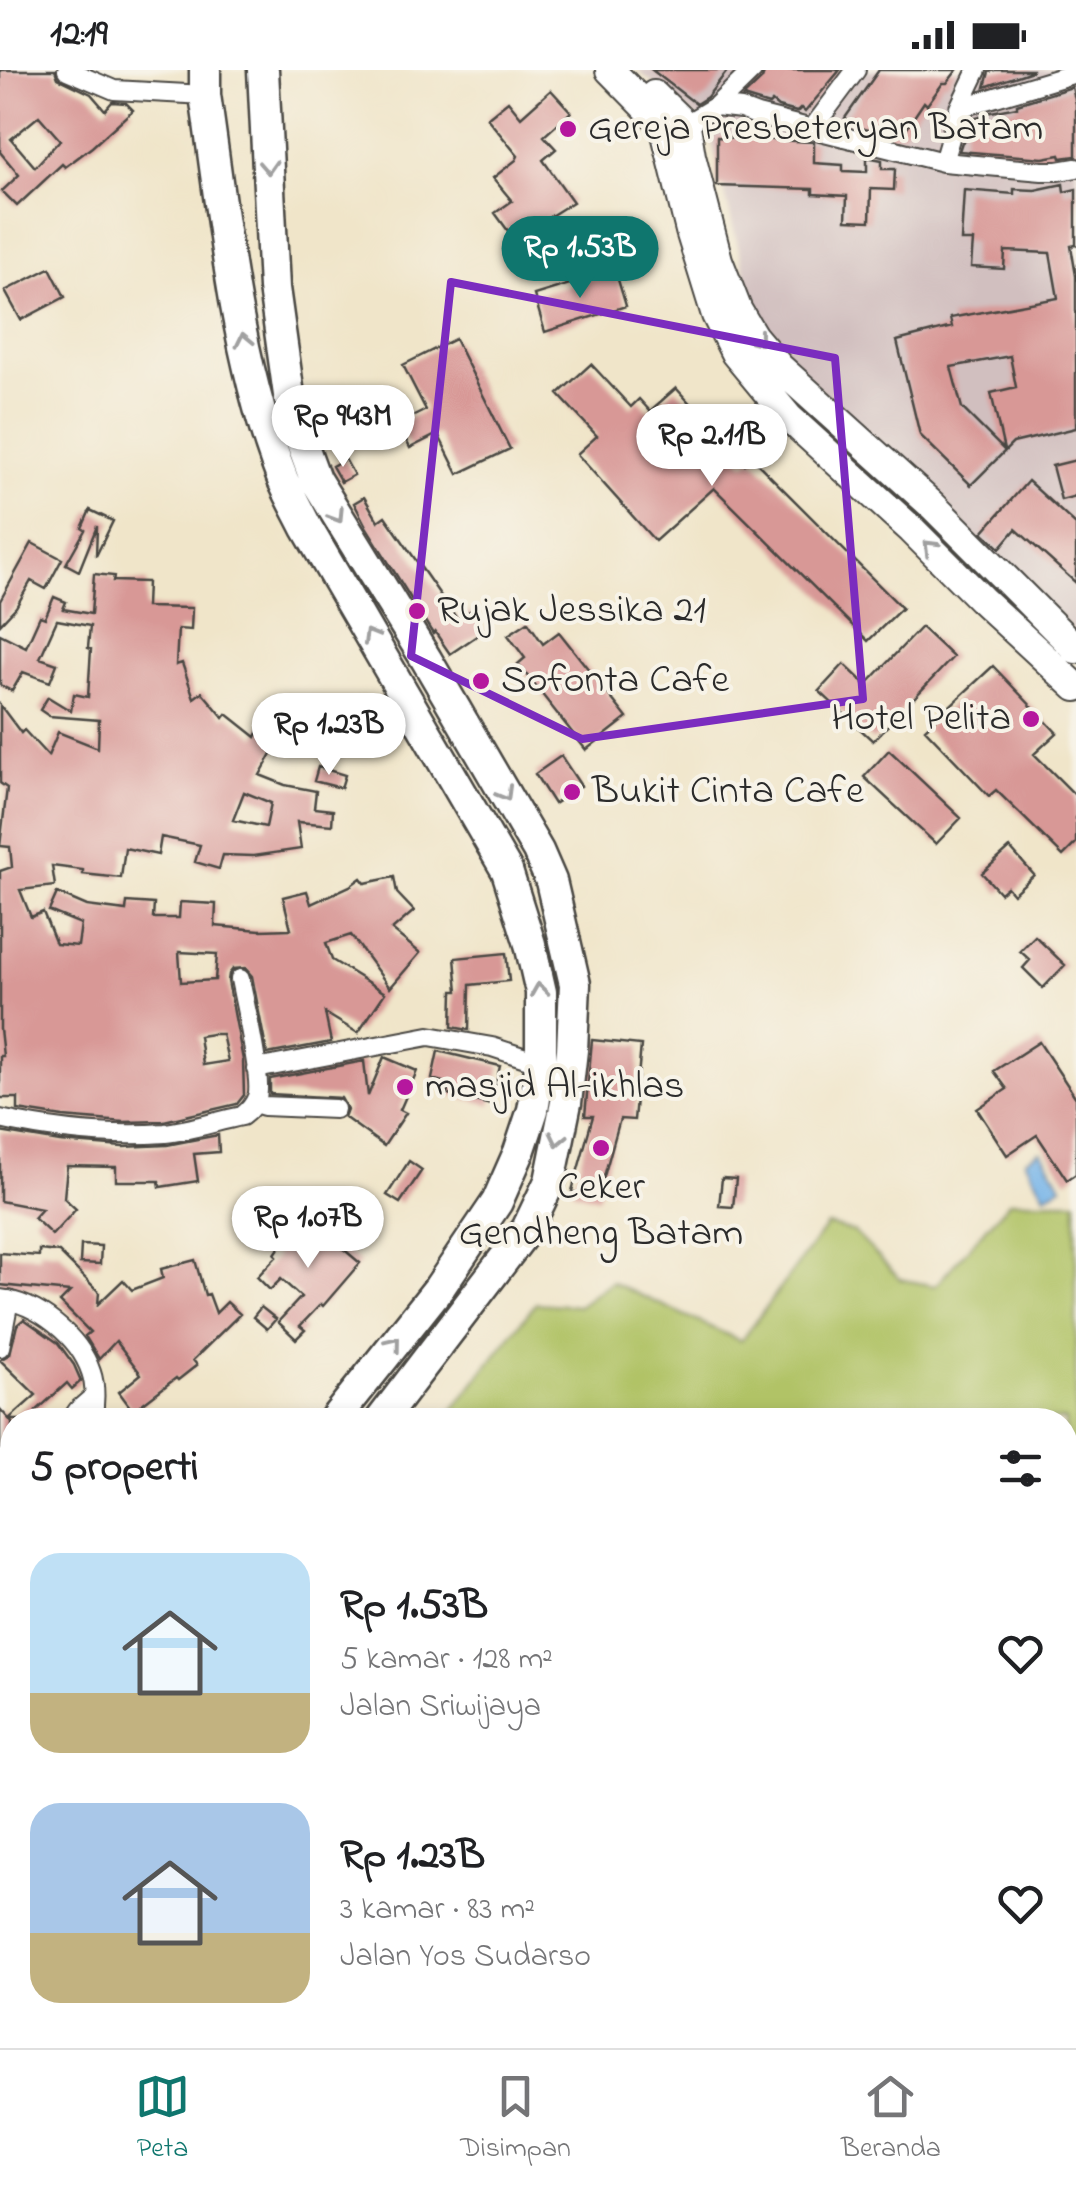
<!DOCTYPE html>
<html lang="id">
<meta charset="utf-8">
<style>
body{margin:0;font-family:"Indie Flower",sans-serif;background:#f6f6f6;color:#202124;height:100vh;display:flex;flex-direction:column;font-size:38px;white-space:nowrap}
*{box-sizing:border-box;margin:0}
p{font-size:32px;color:#757577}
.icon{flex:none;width:55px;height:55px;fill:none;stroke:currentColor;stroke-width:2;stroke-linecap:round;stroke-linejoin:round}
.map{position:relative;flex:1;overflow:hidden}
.details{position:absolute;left:0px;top:1338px;width:1078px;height:642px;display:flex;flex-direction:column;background:#fff;border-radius:40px 40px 0 0;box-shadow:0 5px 15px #0003}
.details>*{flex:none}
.price{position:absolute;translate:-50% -85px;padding:0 22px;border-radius:35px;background:#fff;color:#222;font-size:32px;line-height:65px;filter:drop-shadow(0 2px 5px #0008)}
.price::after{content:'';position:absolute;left:50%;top:60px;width:30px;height:22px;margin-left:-15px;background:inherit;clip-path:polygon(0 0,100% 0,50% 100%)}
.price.on{background:#0f766e;color:#fff}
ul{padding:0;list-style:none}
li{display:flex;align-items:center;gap:30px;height:250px;padding:0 30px}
li span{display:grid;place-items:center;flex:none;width:280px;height:200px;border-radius:30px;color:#555}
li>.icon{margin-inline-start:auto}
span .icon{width:120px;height:120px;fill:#fffc;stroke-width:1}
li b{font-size:42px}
h2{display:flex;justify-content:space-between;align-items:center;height:120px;padding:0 30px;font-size:42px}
.status{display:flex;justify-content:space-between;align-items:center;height:70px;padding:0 50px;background:#fff;direction:ltr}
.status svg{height:28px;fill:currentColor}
.tab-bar{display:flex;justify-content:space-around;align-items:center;height:140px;border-top:2px solid #e0e0e0;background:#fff;font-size:28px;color:#757577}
.tab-bar a{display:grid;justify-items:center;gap:5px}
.tab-bar .on{color:#0f766e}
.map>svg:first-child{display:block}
.built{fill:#f6d1c5}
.industrial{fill:#d1bfbf}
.green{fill:#b1c366;stroke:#6e7748;stroke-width:2.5}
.water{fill:#75b3e8;stroke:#506f8a;stroke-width:2.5}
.building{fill:#d89896;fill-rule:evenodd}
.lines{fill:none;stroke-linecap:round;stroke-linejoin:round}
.street-casing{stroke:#494743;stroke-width:22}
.secondary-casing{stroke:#494743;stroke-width:32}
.primary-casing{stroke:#494743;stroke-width:35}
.street{stroke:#fff;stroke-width:18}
.secondary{stroke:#fff;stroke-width:28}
.primary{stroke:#fff;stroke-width:30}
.oneway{stroke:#a0a0a0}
.marked{fill:none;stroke:#7b2cbf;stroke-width:8;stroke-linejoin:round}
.poi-dot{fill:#b5179e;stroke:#f7f3e8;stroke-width:4}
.labels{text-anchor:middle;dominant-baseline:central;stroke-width:8;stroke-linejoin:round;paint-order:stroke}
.poi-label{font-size:40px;fill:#2b2b2b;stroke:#f7f3e8;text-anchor:start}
</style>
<div class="status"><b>12:19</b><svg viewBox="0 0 49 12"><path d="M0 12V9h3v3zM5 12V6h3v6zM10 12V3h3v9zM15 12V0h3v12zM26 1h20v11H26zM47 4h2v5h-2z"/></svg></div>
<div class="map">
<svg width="1076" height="1978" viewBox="0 0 1076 1978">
<rect width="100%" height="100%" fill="#f7f3e8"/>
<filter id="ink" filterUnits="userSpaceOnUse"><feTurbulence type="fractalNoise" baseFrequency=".01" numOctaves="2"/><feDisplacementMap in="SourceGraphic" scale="20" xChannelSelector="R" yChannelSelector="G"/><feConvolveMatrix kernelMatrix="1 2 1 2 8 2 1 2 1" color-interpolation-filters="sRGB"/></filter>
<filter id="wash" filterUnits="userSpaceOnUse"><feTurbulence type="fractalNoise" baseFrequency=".0048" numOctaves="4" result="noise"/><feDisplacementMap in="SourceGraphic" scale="40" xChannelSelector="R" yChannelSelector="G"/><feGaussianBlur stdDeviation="2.25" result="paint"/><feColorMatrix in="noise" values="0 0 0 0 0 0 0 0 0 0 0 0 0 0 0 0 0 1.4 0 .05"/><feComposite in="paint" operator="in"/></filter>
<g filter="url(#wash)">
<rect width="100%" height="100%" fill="#f0e5c9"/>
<path class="built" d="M1065,1569H1070L1068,1605L1076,1606V1782L1065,1780Z"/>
<path class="industrial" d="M637,0H1076V564L760,263L708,57Z"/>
<path class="green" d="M1010,1131H1076V1438L1065,1471V1350H445L536,1233L578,1236L611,1212L741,1271L827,1155L854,1162L900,1209L935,1216Z"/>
<path class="water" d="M1041,1081L1062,1116L1045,1125L1025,1090Z"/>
<g id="blocks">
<path class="building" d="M0,0H55L58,8L91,24L105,40L112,32L126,33L133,40L92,77L65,97L62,94L17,136L2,121L19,105L0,82ZM39,46L60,70L35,97L11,69Z
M652,0H728L707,27L696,34Z
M765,0H840L805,42L801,38L797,42L778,37L772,32L769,35L743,27L762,9Z
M879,0H957L947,13H943L927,35L924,32L914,47L909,49L910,53L902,64L897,61L894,67L860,58L845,48Z
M995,0H1032V1L985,17L989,2Z
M1072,17L1076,34V86L1061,88L1060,85L1043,88L959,81L962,72L965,71L964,66L968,50L984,46L983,44L986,43L1017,37V34Z
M551,20L571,42L544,66L556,79L543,90L573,132L514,169L495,143L512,131L493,108L516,90L518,86L487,48L508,31L521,47Z
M717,67L814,72V93L843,95V101L867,102V87L882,90V99H895L894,120L871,119L870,151L846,150L847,126L813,124V119L717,116Z
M1063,114L1064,122L1076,119V175L1071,176L1076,206V358L1013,373L971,415L920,365L897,271L952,257L950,248L1058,228L1050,183L1005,181L1004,199L971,197L973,171H961L964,120L1014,124V119L1035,120ZM1010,286L1016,317L991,323L1004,380L962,338L951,297Z
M50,198L65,227L21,250L5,221Z
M615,200L626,236L545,262L534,225Z
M455,269L510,379L458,404L438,364L410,378L398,354L426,340L403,295Z
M591,294L631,337L639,329L650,341L676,318L745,394L752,388L902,538L868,571L714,418L655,471L577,384L597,366L558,324Z
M345,389L354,405L341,412L332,396Z
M1076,390V426L1061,430L1052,396Z
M1028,411L1076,455V513L1016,459L1000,478L983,462Z
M364,427L378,451L385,446L457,549L470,541L484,561L450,584L435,562L433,564L367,458L354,433Z
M90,440L113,451L96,486L97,456L79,501L66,494L85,460L82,458Z
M32,473L62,489L46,519L31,511L16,537L0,554V531Z
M94,504L114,506L113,511L147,512L146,537L192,538L191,560L178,559L176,595L182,593L194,628L202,622L224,648L227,644L256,667L268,642L284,650L277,664L282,666L260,705L285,715L316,721L314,738L333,740L332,755L297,752L301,779L253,786L223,785L219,799L195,792L200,775L161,767L158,785L125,778L121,808L83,804V800L52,796L55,816L20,820L31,847L43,842L56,874L78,876L81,854L49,841L57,823L87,836L126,841L127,832L154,834L153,848H179L180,832L216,834L215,856L260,860L291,859L283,827L307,821L311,834L350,816L361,808L365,813L394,807L397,823L414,841L392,860L420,883L390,918L351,865L326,873L332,890L385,923L358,963L325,943L331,972L267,984L252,906L245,898L233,899L229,904L228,911L243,990L244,1025L237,1034L164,1051L124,1052L63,1047L18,1040V1028H0V986H3L0,959V801L12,797L10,777L0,776L7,718L0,713V635L21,663L24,660L48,686L58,662L98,678L99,650L49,646L40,640L48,627L71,641L74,624L88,627L91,579L88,578L90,556L57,550L40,588L57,594L50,612L23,602L12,621L0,615V564L26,577L40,546L45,548L54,527L66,532L63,539L91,544ZM244,722L271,733L266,757L233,750ZM179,882L217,884L215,910L181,912ZM212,964H222L228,991L203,995L199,966Z
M528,552L543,574L559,562L627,648L586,680L518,594L525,588L508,565Z
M921,557L953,587L873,671L819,621L844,594L866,615Z
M993,596L1057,663L1034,684L1076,726V773L1063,786L996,720L989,726L925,659Z
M889,680L961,748L936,774L864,707Z
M561,686L581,716L554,734L535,704Z
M318,697L345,705L341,718L314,711Z
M1010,778L1034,805L1013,824L1007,817L1000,823L982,803Z
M1035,866L1065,895L1043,918L1023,898L1030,890L1020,881Z
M506,883L509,911L470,915L469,960L452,957L453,921H458L455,888Z
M592,970L641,975L634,1050L620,1049L598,1128L572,1121L593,1046H585Z
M1039,972L1076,1028V1104L1067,1110L1037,1065L1007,1085L977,1039L1007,1019L994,1001Z
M438,981L500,996L491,1035L447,1024L450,1014L432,1009Z
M384,987L417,1001L400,1040L406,1043L384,1076L344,1047L347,1039L341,1028L270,1024V1009L364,991L368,1026Z
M0,1062L60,1072L123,1077L167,1075L218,1065L219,1082L194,1084L198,1111L160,1117L159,1111H116V1097L67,1096L64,1128L76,1139L52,1165L34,1148L42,1139L0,1131Z
M409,1091L422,1100L400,1133L387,1125Z
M722,1108L736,1109L733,1137L719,1136Z
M338,1133L360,1144L353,1158L331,1147Z
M302,1144L360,1193L323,1236L321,1234L300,1256L305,1260L296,1269L278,1252L301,1227L281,1209L270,1220L257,1207L277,1186L275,1184Z
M81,1175L101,1176L100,1194L80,1193Z
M39,1180L59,1182L99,1222L98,1234L123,1210L132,1220L163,1208L161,1199L195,1190L205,1225L209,1224L216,1243L227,1232L240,1244L193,1290L197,1295L178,1310L176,1308L133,1341L119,1322L141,1304L116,1271L99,1289L85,1266L90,1262L60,1232L70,1222L0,1215V1183L39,1186Z
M261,1237L276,1249L267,1259L253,1247Z
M24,1249L58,1273L74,1295L81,1311L72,1319L67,1313L36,1341L45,1350H10L12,1353V1398L0,1403V1339L9,1349L36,1325L0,1290L10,1284L17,1255Z
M0,1479L12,1492V1514H7L0,1521Z
M12,1544V1619L0,1633V1551Z
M12,1939V1971L0,1974V1942Z"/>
</g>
</g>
<g filter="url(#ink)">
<use href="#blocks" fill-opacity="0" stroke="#494743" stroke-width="2.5"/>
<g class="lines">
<defs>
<path id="street" d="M67,0L114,20L205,25
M716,36L741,39L757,45L943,92L1042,101H1058L1076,98
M959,38L1076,3
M812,59L856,0
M676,60L716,36L753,0
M943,92L959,38L977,0
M256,999L429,966L492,977L541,993
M254,1033L264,1036L335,1039
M0,1049C54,1061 110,1067 165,1063C191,1060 217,1051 242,1046C249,1041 254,1035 257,1027C263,1010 244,931 240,909
M0,1229C37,1233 79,1266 91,1302C96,1316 95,1336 92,1350
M0,1277L9,1230
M71,1350L78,1340L93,1327
M0,1419L12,1410
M0,1438L12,1456
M0,1539L12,1526
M930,1978V1968
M1072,1978L1076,1930"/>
<path id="secondary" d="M610,0L661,52L666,64L690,161L716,245L735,283L788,347L912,460L981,529L1076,617
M654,25L686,56L691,86L718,190L738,241L753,266L780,298L933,436L1076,579"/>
<path id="primary" d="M205,0V25C224,153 235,288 283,410C290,426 299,442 307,458L507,801L530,874L541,922V993L533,1040L519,1082L497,1132L439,1218L334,1350
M263,0L274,218L289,325L296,357L315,409L426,589L538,781L551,811L575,914L572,980L566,1033L550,1111L527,1159L381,1350
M83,1968L86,1978
M116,1968L120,1978"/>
</defs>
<use href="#street" class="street-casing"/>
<use href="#secondary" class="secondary-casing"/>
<use href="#primary" class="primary-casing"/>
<use href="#street" class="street"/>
<use href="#secondary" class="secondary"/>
<use href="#primary" class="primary"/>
</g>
<defs><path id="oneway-chevron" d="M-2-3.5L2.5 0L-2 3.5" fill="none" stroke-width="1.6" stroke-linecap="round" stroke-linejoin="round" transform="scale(2.5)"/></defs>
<g class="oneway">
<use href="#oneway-chevron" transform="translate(268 97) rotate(87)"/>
<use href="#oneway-chevron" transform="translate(757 269) rotate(53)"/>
<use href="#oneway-chevron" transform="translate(244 270) rotate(-102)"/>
<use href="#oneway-chevron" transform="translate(337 446) rotate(58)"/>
<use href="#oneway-chevron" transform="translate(930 477) rotate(-135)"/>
<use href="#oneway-chevron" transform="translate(370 566) rotate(-120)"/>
<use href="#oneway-chevron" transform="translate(505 724) rotate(60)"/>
<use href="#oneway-chevron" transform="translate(539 920) rotate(-98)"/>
<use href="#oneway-chevron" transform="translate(558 1069) rotate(102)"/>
<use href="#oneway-chevron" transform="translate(394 1273) rotate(-51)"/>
</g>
</g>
<path class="marked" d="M451,212L835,288L863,629L582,669L411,586Z"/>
<g class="poi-dot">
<circle cx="568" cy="59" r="10"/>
<circle cx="417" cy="541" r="10"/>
<circle cx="481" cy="611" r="10"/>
<circle cx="1031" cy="649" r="10"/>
<circle cx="572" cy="722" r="10"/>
<circle cx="405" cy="1017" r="10"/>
<circle cx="601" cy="1078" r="10"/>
</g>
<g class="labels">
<g class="poi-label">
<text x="588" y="59">Gereja Presbeteryan Batam</text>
<text x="437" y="541">Rujak Jessika 21</text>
<text x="501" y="611">Sofonta Cafe</text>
<text x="1011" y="649" text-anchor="end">Hotel Pelita</text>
<text x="592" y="722">Bukit Cinta Cafe</text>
<text x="425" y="1017">masjid Al-ikhlas</text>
<text x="601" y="1118" text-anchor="middle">Ceker<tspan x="601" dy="46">Gendheng Batam</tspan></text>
</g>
</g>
</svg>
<b class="price on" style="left:580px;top:231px">Rp 1.53B</b>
<b class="price" style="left:343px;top:400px">Rp 943M</b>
<b class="price" style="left:712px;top:419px">Rp 2.11B</b>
<b class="price" style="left:329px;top:708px">Rp 1.23B</b>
<b class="price" style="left:308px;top:1201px">Rp 1.07B</b>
<section class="details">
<h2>5 properti<svg class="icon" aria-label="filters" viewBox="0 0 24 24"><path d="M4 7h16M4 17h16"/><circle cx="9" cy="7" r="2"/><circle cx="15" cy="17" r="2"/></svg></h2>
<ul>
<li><span style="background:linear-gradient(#bfe0f5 70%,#c2b280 0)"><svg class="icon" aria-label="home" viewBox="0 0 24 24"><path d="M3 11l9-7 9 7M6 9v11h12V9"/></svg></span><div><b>Rp 1.53B</b><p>5 kamar · 128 m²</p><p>Jalan Sriwijaya</p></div><svg class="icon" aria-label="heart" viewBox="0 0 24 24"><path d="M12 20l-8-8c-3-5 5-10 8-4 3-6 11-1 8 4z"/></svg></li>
<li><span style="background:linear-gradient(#a9c7e8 65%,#c2b280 0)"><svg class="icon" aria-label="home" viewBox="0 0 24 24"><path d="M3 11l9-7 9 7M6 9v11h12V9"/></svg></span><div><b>Rp 1.23B</b><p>3 kamar · 83 m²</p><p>Jalan Yos Sudarso</p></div><svg class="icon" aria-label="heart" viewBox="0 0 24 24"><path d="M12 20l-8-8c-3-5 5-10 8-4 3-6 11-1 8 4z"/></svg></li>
</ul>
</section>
</div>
<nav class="tab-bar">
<a class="on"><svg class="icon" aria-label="map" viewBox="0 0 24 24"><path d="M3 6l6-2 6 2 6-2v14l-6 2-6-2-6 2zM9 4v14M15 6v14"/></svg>Peta</a>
<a><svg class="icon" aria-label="saved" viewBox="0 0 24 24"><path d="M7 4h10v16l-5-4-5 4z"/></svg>Disimpan</a>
<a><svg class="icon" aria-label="home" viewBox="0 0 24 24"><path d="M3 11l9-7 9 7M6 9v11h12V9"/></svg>Beranda</a>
</nav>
